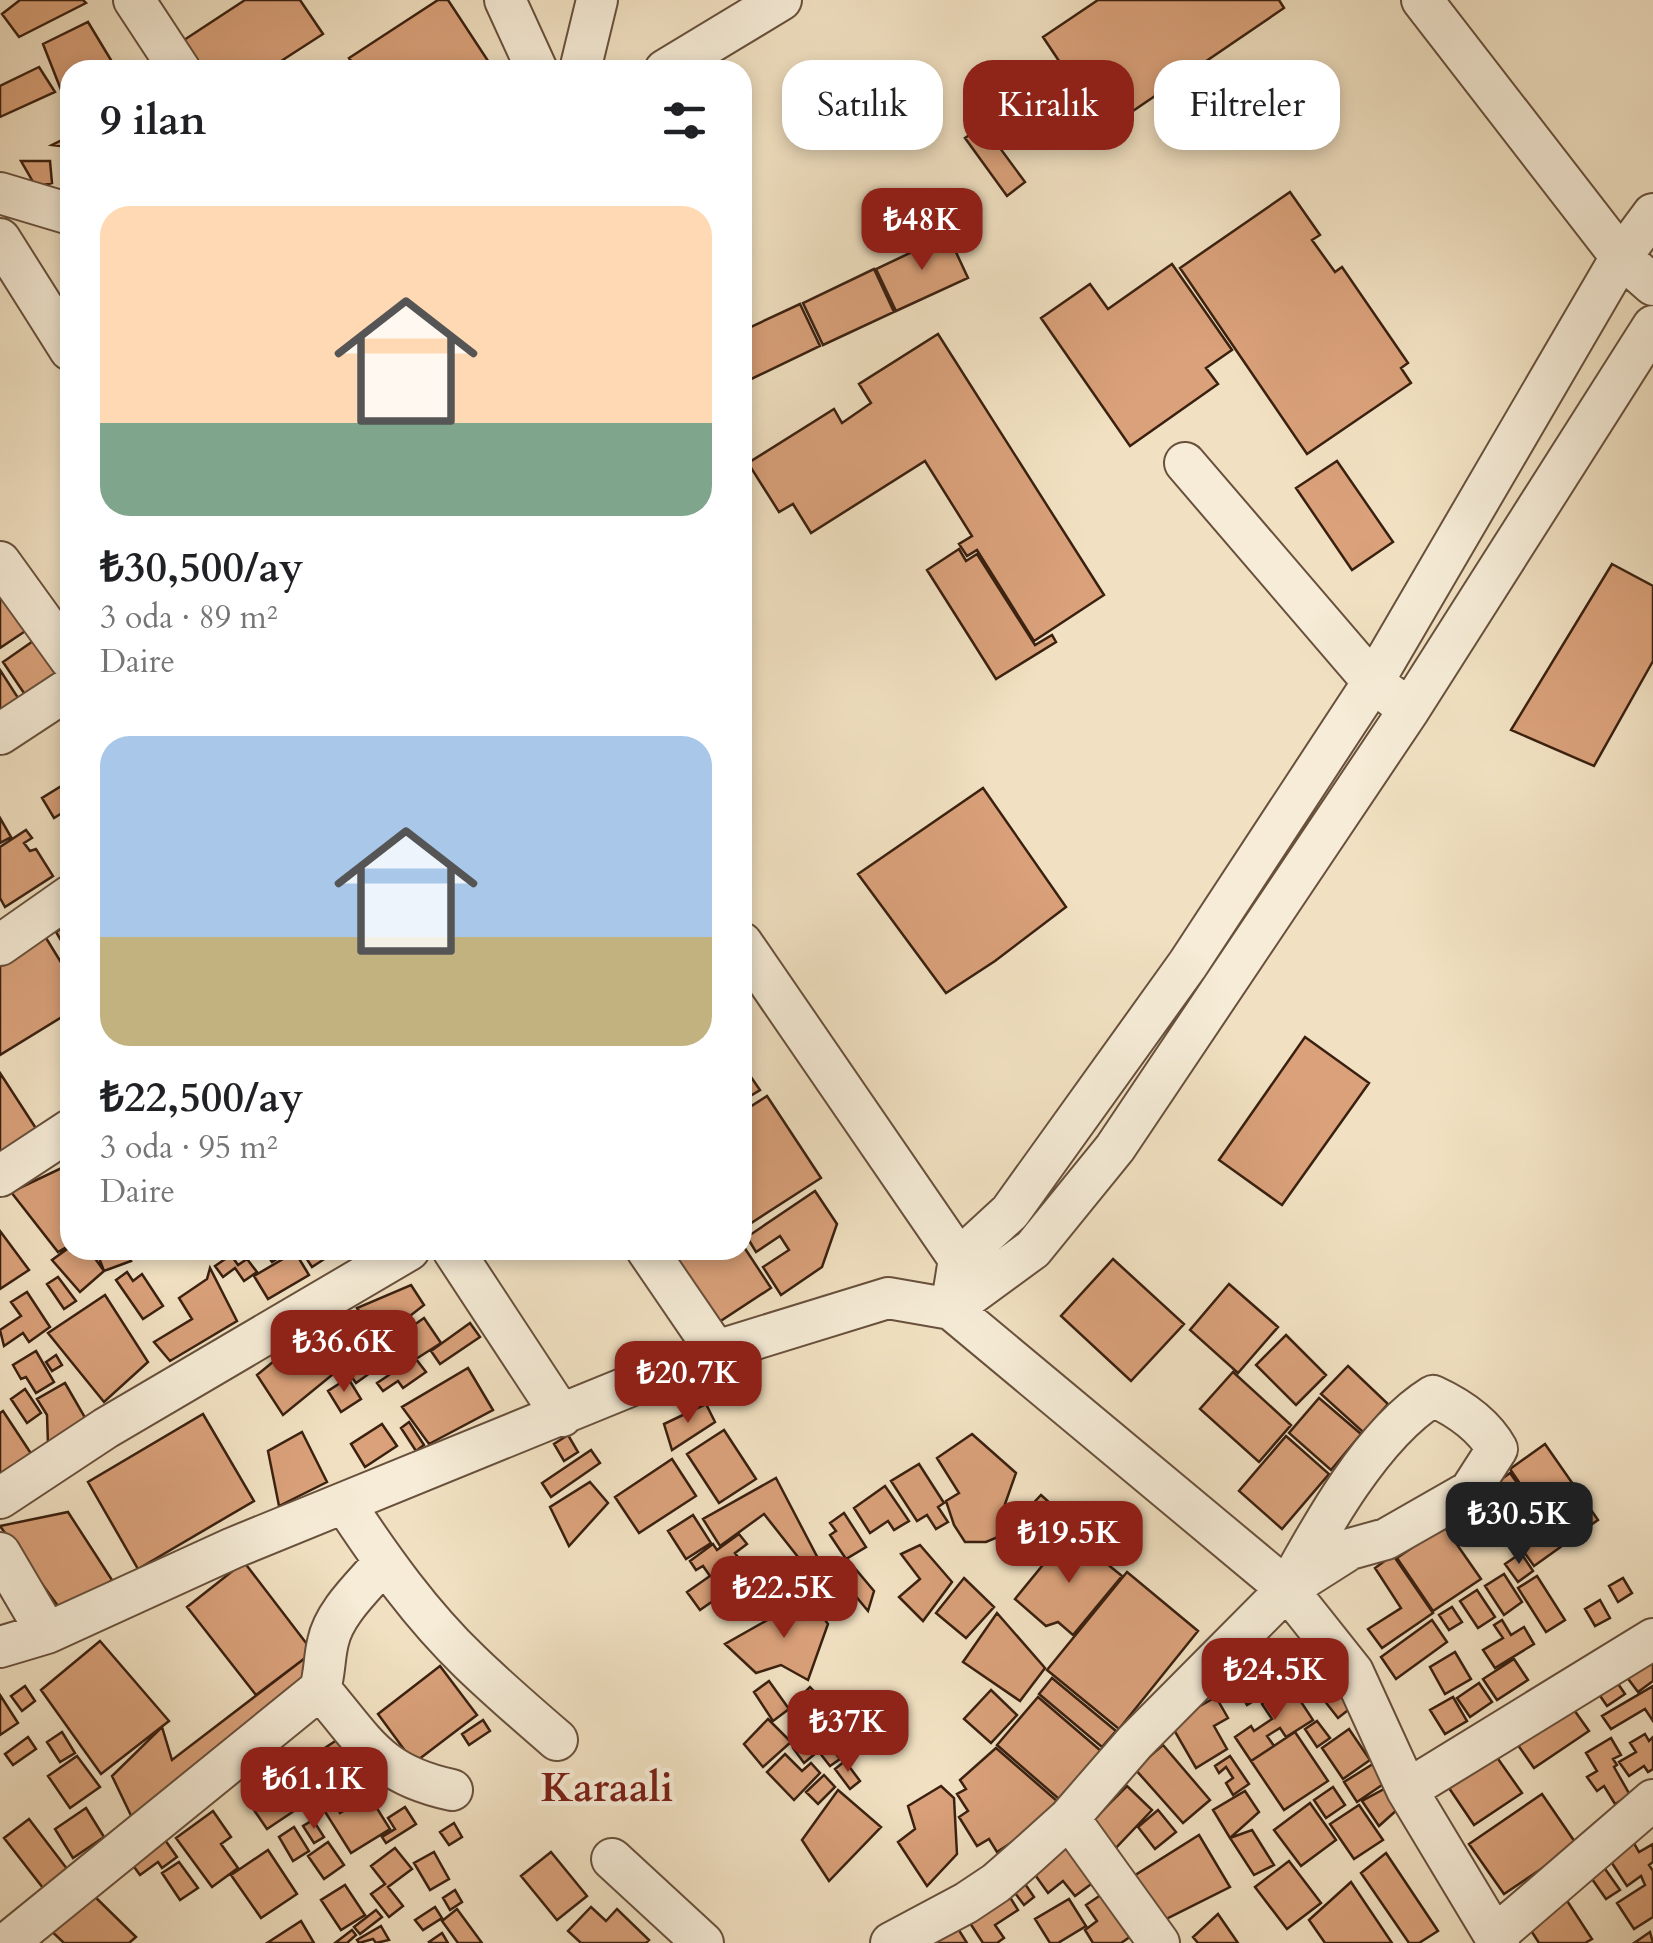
<!DOCTYPE html>
<html lang="tr">
<meta charset="utf-8">
<style>
body{margin:0;font-family:Cardo,serif;background:#f2f2f2;color:#202124;height:100vh;display:flex;flex-direction:column;font-size:38px;white-space:nowrap}
*{box-sizing:border-box;margin:0}
p{font-size:32px;color:#757577}
.icon{flex:none;width:55px;height:55px;fill:none;stroke:currentColor;stroke-width:2;stroke-linecap:round;stroke-linejoin:round}
.map{position:relative;flex:1;overflow:hidden}
.details{position:absolute;left:60px;top:60px;width:692px;height:1200px;display:flex;flex-direction:column;background:#fff;border-radius:30px;box-shadow:0 5px 15px #0003}
.details>*{flex:none}
.hud{position:absolute;left:782px;top:60px;width:720px;height:90px;display:flex;gap:20px}
.price{position:absolute;translate:-50% -85px;padding:0 22px;border-radius:20px;background:#8f2418;color:#fff;font-size:32px;line-height:65px;filter:drop-shadow(0 2px 5px #0008)}
.price::after{content:'';position:absolute;left:50%;top:60px;width:30px;height:22px;margin-left:-15px;background:inherit;clip-path:polygon(0 0,100% 0,50% 100%)}
.price.current{background:#222;color:#fff}
ul{padding:0;list-style:none}
li{display:grid;align-content:center;gap:20px;height:530px;padding:0 40px}
li span{display:grid;place-items:center;height:310px;border-radius:30px;color:#555}
li>.icon{margin-inline-start:auto}
span .icon{width:180px;height:180px;fill:#fffc;stroke-width:1}
li b{font-size:42px}
h2{display:flex;justify-content:space-between;align-items:center;height:120px;padding:0 40px;font-size:42px}
.tag{padding:0 35px;border-radius:30px;background:#fff;box-shadow:0 5px 15px #0003;font-size:35px;line-height:90px}
.tag.current{background:#8f2418;color:#fff}
.map>svg:first-child{display:block}
.building{fill:#daa17a;stroke:#3a2010;stroke-width:2.5}
.lines{fill:none;stroke-linecap:round;stroke-linejoin:round}
.minor-casing{stroke:#68503c;stroke-width:44}
.minor{stroke:#f6ecd7;stroke-width:40}
.labels{text-anchor:middle;dominant-baseline:central;stroke-width:9;stroke-linejoin:round;paint-order:stroke}
.district-label{font-size:40px;font-weight:bold;fill:#7a1f14;stroke:#f6ecd7}
</style>
<div class="map">
<svg width="1653" height="1943" viewBox="0 0 1653 1943">
<rect width="100%" height="100%" fill="#f1e1c2"/>
<filter id="stains"><feTurbulence type="fractalNoise" baseFrequency=".002" numOctaves="4"/><feColorMatrix values="0 0 0 0 .2 0 0 0 0 .09 0 0 0 0 .02 0 0 0 .5 -.17"/></filter>
<radialGradient id="worn" r=".72"><stop offset=".6" stop-color="#630" stop-opacity="0"/><stop offset="1" stop-color="#630" stop-opacity=".3"/></radialGradient>
<path class="building" d="M20,0H83L86,3L19,37L2,14Z
M245,0H300L323,34L278,63L283,70H204L184,40Z
M438,0H448L494,70H357L349,58Z
M1098,0H1279L1284,8L1105,130L1043,37Z
M88,22L117,70H70V98L65,100L43,44Z
M39,67L55,92L0,117V86Z
M983,125L1025,182L1007,196L965,138Z
M70,136V147L52,145Z
M21,161H50L52,183L36,187Z
M1290,192L1320,235L1312,240L1335,272L1342,267L1408,363L1401,368L1411,383L1307,454L1180,268Z
M948,235L968,278L896,311L876,269Z
M1172,264L1232,350L1206,368L1218,384L1130,446L1041,318L1090,284L1108,309Z
M874,269L894,312L823,345L803,303Z
M800,304L820,346L749,380L742,367V331Z
M938,334L1104,595L1034,641L977,550L967,556L959,544L972,536L925,461L811,533L793,504L779,512L748,463L834,409L842,423L871,403L859,384Z
M1337,461L1393,542L1352,570L1296,488Z
M959,549L966,561L977,554L1035,645L1052,635L1056,642L996,679L927,570Z
M1612,564L1653,586V661L1594,766L1511,730Z
M0,590L27,630L0,648Z
M36,639L62,677L28,699L3,662Z
M0,670L22,704L0,718Z
M63,785L70,796V808L54,818L42,798Z
M983,788L1066,907L995,961L946,993L858,874Z
M0,818L11,837L0,843Z
M26,830L32,838L24,843L30,851L36,849L53,876L5,907L0,898V847Z
M70,923V956L56,932Z
M43,933L70,977V1012L0,1055V960Z
M1305,1037L1369,1083L1282,1205L1219,1160Z
M742,1064L760,1090L742,1101Z
M0,1073L37,1130L0,1154Z
M767,1096L821,1178L742,1229V1112Z
M70,1164V1245L58,1252L11,1192Z
M815,1191L837,1224L822,1267L781,1295L763,1267L789,1250L780,1236L756,1252L747,1237Z
M0,1231L29,1270L0,1289Z
M742,1244L771,1288L716,1324L671,1254L677,1250H742Z
M70,1247V1250H89L104,1271L80,1292L52,1260Z
M96,1250H125L131,1261L104,1271Z
M264,1250H291L272,1262Z
M301,1250H325L329,1256L312,1267Z
M295,1252L309,1275L268,1299L254,1276Z
M231,1255L238,1265L247,1259L257,1272L244,1281L235,1268L223,1277L215,1266Z
M1113,1259L1184,1324L1131,1381L1061,1316Z
M210,1268L237,1321L170,1361L154,1342L192,1319L179,1298L207,1279Z
M127,1272L133,1281L142,1274L163,1306L143,1319L116,1280Z
M58,1277L76,1301L64,1309L47,1284Z
M1229,1284L1278,1327L1238,1373L1190,1330Z
M411,1285L424,1305L378,1341L357,1308Z
M27,1292L50,1327L29,1342L23,1333L4,1346L0,1330L21,1316L11,1302Z
M105,1295L148,1362L104,1402L48,1333Z
M337,1316L359,1353L283,1415L257,1375L296,1343Z
M424,1318L441,1343L416,1359L426,1372L403,1388L398,1381L383,1391L377,1383L392,1373L381,1358L375,1363L360,1341L370,1334L380,1349Z
M470,1323L480,1337L440,1364L431,1351Z
M1286,1335L1326,1375L1296,1405L1256,1365Z
M36,1351L54,1382L36,1393L26,1377L21,1379L13,1365Z
M56,1355L62,1365L52,1371L46,1362Z
M360,1359L370,1373L356,1383L346,1369Z
M1348,1366L1388,1404L1363,1432L1321,1394Z
M468,1368L493,1410L429,1444L402,1407Z
M1233,1372L1291,1425L1259,1462L1200,1409Z
M348,1378L361,1399L341,1412L328,1391Z
M65,1383L87,1421L48,1444L47,1415L37,1399Z
M25,1389L41,1413L27,1423L11,1399Z
M1319,1398L1361,1434L1331,1470L1289,1433Z
M706,1404L715,1422L672,1450L664,1424Z
M3,1411L32,1455L0,1478V1413Z
M203,1414L254,1501L138,1569L88,1482Z
M409,1422L424,1445L416,1451L401,1428Z
M382,1424L397,1446L365,1467L351,1444Z
M724,1430L756,1479L719,1503L687,1454Z
M302,1432L327,1482L279,1506L268,1451Z
M972,1434L1016,1473L1005,1504L1004,1527L998,1537L986,1542H965L954,1525L946,1501L959,1493L937,1458Z
M568,1435L578,1452L564,1461L554,1444Z
M1286,1436L1329,1474L1282,1529L1239,1491Z
M1545,1444L1598,1520L1562,1545L1510,1469Z
M591,1450L600,1463L551,1497L542,1483Z
M672,1459L696,1496L639,1533L615,1497Z
M919,1464L944,1503L938,1507L948,1522L936,1529L927,1515L917,1521L891,1481Z
M1510,1473L1562,1546L1534,1566L1482,1493Z
M776,1478L823,1568L813,1576L764,1514L720,1546L703,1519Z
M590,1482L608,1503L569,1546L550,1507Z
M885,1486L909,1521L894,1530L888,1521L870,1533L854,1508Z
M1041,1495L1072,1523L1044,1553L1013,1525Z
M68,1512L112,1580L66,1617L0,1526Z
M844,1513L866,1547L846,1559L830,1535L836,1531L830,1523Z
M693,1515L711,1543L686,1559L668,1531Z
M1444,1526L1481,1579L1433,1611L1397,1558Z
M1069,1533L1122,1576L1073,1635L1058,1622L1046,1626L1015,1599Z
M739,1534L747,1544L735,1553L750,1575L700,1610L687,1592L710,1576L703,1566L696,1570L690,1561L713,1544L717,1550Z
M920,1545L952,1582L923,1621L899,1597L920,1579L901,1554Z
M1521,1553L1533,1571L1518,1582L1505,1564Z
M1393,1555L1433,1613L1382,1648L1368,1629L1401,1608L1375,1568Z
M848,1560L874,1591L868,1611L839,1576Z
M244,1562L313,1652L256,1695L187,1607Z
M1127,1572L1198,1631L1119,1729L1047,1670Z
M1504,1574L1522,1602L1504,1615L1485,1586Z
M1537,1576L1565,1620L1546,1632L1518,1588Z
M964,1578L994,1607L966,1638L936,1613Z
M1623,1578L1632,1593L1618,1602L1609,1586Z
M1477,1590L1495,1617L1478,1628L1460,1601Z
M808,1597L828,1624L808,1680L781,1665L756,1673L725,1644Z
M1600,1600L1610,1618L1595,1626L1585,1609Z
M1452,1607L1462,1622L1449,1630L1439,1615Z
M997,1613L1045,1668L1020,1701L963,1662Z
M1432,1620L1447,1642L1396,1679L1381,1657Z
M1502,1620L1511,1635L1524,1627L1534,1644L1495,1668L1483,1650L1503,1638L1494,1625Z
M100,1641L169,1721L101,1774L41,1690Z
M1653,1651V1681L1638,1692L1623,1672Z
M313,1652L318,1682L138,1830L112,1776L162,1727L172,1760Z
M1455,1652L1471,1679L1445,1694L1430,1667Z
M1514,1659L1528,1680L1497,1700L1483,1679Z
M440,1666L477,1715L414,1763L378,1714Z
M1612,1675L1625,1694L1607,1706L1594,1687Z
M1256,1676L1267,1693L1247,1705L1237,1688Z
M1052,1678L1116,1731L1102,1747L1039,1694Z
M769,1681L789,1709L773,1721L754,1692Z
M1479,1683L1492,1702L1470,1717L1457,1698Z
M1334,1684L1352,1707L1338,1718L1320,1695Z
M1290,1685L1313,1720L1286,1737L1280,1728L1267,1736L1274,1746L1251,1761L1235,1737L1251,1726L1254,1731L1272,1719L1262,1704Z
M25,1686L35,1701L22,1711L11,1696Z
M1653,1686V1721L1645,1709L1611,1729L1602,1716Z
M810,1687L830,1708L802,1734L790,1721L800,1711L793,1704Z
M991,1690L1017,1715L991,1743L964,1719Z
M0,1695L18,1723L0,1735Z
M1038,1697L1101,1751L1059,1799L997,1745Z
M1216,1697L1228,1718L1214,1726L1227,1749L1196,1768L1170,1723Z
M1453,1697L1467,1721L1445,1734L1430,1710Z
M1567,1700L1589,1731L1534,1768L1513,1738Z
M768,1719L791,1742L763,1767L744,1744Z
M483,1720L490,1731L469,1745L462,1734Z
M1317,1721L1330,1738L1317,1747L1305,1729Z
M1349,1729L1370,1760L1343,1779L1322,1748Z
M62,1732L75,1753L60,1762L47,1742Z
M349,1732L367,1760L318,1792L299,1765Z
M1295,1732L1328,1781L1284,1810L1251,1761Z
M1645,1734L1649,1741L1653,1737V1769L1648,1772L1644,1766L1629,1776L1619,1762L1636,1752L1630,1743Z
M28,1737L36,1749L13,1765L5,1754Z
M1611,1738L1621,1755L1613,1759L1617,1765L1614,1767L1630,1795L1615,1804L1604,1786L1597,1791L1587,1777L1597,1771L1586,1753Z
M804,1739L816,1753L804,1763L793,1748Z
M278,1740L296,1767L267,1785L249,1759Z
M829,1745L840,1759L830,1766L819,1752Z
M1163,1745L1210,1800L1183,1823L1135,1769Z
M996,1748L1057,1801L1032,1829L997,1852L989,1839L977,1846L959,1817L968,1811L957,1794L966,1789L960,1780Z
M785,1754L802,1771L811,1763L820,1773L794,1800L767,1772Z
M77,1756L100,1787L70,1808L48,1776Z
M1230,1756L1249,1784L1233,1795L1226,1783L1233,1778L1226,1767L1219,1773L1215,1766Z
M1496,1756L1522,1793L1474,1825L1449,1788Z
M845,1761L860,1781L850,1789L835,1769Z
M1373,1764L1385,1783L1357,1802L1344,1782Z
M824,1775L835,1787L818,1804L806,1792Z
M302,1777L315,1797L267,1829L254,1810Z
M358,1778L390,1829L351,1853L322,1807L333,1800L340,1813L355,1804L344,1787Z
M941,1786L954,1798L957,1854L927,1886L898,1842L915,1829L908,1806Z
M1127,1786L1152,1810L1111,1853L1085,1828Z
M1333,1787L1345,1805L1326,1818L1314,1800Z
M1386,1788L1399,1808L1379,1826L1362,1801Z
M838,1790L881,1827L829,1881L802,1840Z
M1245,1791L1259,1812L1230,1838L1213,1810Z
M1542,1794L1577,1845L1504,1894L1469,1844Z
M1310,1803L1336,1840L1301,1866L1274,1830Z
M1359,1805L1383,1840L1354,1859L1330,1824Z
M405,1807L416,1824L386,1843L382,1837L395,1829L388,1818Z
M86,1808L104,1837L73,1858L55,1829Z
M1158,1810L1176,1832L1155,1849L1138,1827Z
M213,1811L231,1837L221,1844L238,1868L212,1887L176,1838Z
M29,1819L74,1878L50,1897L4,1838Z
M313,1820L324,1837L314,1843L303,1826Z
M454,1823L462,1837L449,1845L440,1832Z
M294,1827L309,1851L293,1861L279,1837Z
M158,1830L177,1857L162,1868L158,1862L140,1875L124,1853Z
M1252,1830L1274,1865L1254,1875L1230,1838Z
M1199,1835L1230,1887L1156,1924L1129,1879Z
M1631,1838L1639,1852L1653,1844V1862L1649,1865L1653,1871V1917L1634,1929L1617,1903L1645,1885L1641,1876L1627,1886L1606,1854Z
M328,1842L344,1865L324,1879L308,1856Z
M1072,1843L1098,1879L1075,1896L1063,1881L1048,1893L1033,1872Z
M395,1848L412,1869L388,1887L403,1906L389,1917L371,1894L385,1884L371,1866Z
M268,1850L297,1894L261,1918L231,1875Z
M434,1852L449,1879L430,1890L414,1863Z
M551,1852L587,1896L557,1920L521,1876Z
M1386,1853L1438,1931L1419,1943H1409L1361,1873Z
M1598,1859L1620,1890L1606,1899L1585,1869Z
M1289,1861L1321,1903L1287,1929L1255,1887Z
M179,1862L198,1888L180,1900L162,1873Z
M1023,1881L1034,1897L1024,1905L1012,1889Z
M1351,1882L1392,1943H1325L1309,1920Z
M345,1885L365,1915L341,1930L321,1900Z
M1114,1886L1143,1928L1121,1943H1093L1085,1930L1097,1921L1086,1905Z
M86,1888L136,1937L129,1943H64L47,1927Z
M455,1890L462,1902L450,1910L443,1898Z
M1560,1890L1592,1939L1585,1943H1539L1521,1915Z
M1008,1894L1018,1910L995,1925L1004,1938L997,1943H983L968,1920Z
M1069,1899L1086,1926L1058,1943H1050L1035,1919Z
M435,1907L442,1918L423,1930L415,1920Z
M591,1907L606,1921L617,1909L649,1940L646,1943H581L568,1931Z
M457,1909L482,1943H458L442,1921Z
M376,1910L382,1917L360,1934L354,1927Z
M1218,1914L1238,1943H1198L1193,1937Z
M301,1921L314,1943H267Z
M955,1924L967,1943H935L932,1938Z
M381,1926L389,1940L376,1943L373,1939L359,1943L357,1940Z
M352,1930L356,1935L347,1943H335Z
M1650,1932L1653,1943H1634Z
M442,1933L448,1943H430L429,1942Z"/>
<g class="lines">
<defs>
<path id="minor" d="M134,0L180,70
M505,0L537,70
M1422,0L1621,257L1653,285
M580,70L597,0
M665,70L781,0
M0,193L70,214
M0,239L70,350
M1185,463L1373,682L1394,698
M0,562L70,659
M0,734L70,688
M742,943L959,1259L951,1309L1287,1589L1353,1672L1407,1790L1499,1943
M0,945L70,896
M0,1176L70,1130
M453,1250L562,1416
M647,1250L716,1351
M959,1259L1010,1212L1188,964L1373,682L1621,257L1653,214
M0,1498L106,1428L409,1250
M345,1504C382,1560 421,1615 470,1662C498,1689 528,1715 557,1740
M0,1553L47,1633
M0,1647L47,1633L233,1548L716,1351L888,1298L951,1309L1033,1249L1115,1148L1409,710L1653,326
M320,1689C366,1743 378,1774 452,1790
M1407,1790L1653,1639
M1069,1818L1159,1943
M612,1859L703,1943
M1495,1936L1653,1800
M11,1940L320,1689C325,1673 324,1658 328,1642C334,1612 365,1585 384,1562
M891,1943L966,1903L996,1883L1028,1855L1069,1818L1135,1742L1287,1589L1350,1549L1386,1539L1470,1491L1497,1449C1483,1424 1459,1408 1433,1396C1372,1434 1321,1527 1287,1589"/>
</defs>
<use href="#minor" class="minor-casing"/>
<use href="#minor" class="minor"/>
</g>
<g class="labels">
<g class="district-label">
<text x="607" y="1788">Karaali</text>
</g>
</g>
<rect width="100%" height="100%" filter="url(#stains)"/>
<rect width="100%" height="100%" fill="url(#worn)"/>
</svg>
<b class="price" style="left:922px;top:273px">₺48K</b>
<b class="price" style="left:344px;top:1395px">₺36.6K</b>
<b class="price" style="left:688px;top:1426px">₺20.7K</b>
<b class="price current" style="left:1519px;top:1567px">₺30.5K</b>
<b class="price" style="left:1069px;top:1586px">₺19.5K</b>
<b class="price" style="left:784px;top:1641px">₺22.5K</b>
<b class="price" style="left:1275px;top:1723px">₺24.5K</b>
<b class="price" style="left:848px;top:1775px">₺37K</b>
<b class="price" style="left:314px;top:1832px">₺61.1K</b>
<div class="hud">
<a class="tag">Satılık</a>
<a class="tag current">Kiralık</a>
<a class="tag">Filtreler</a>
</div>
<section class="details">
<h2>9 ilan<svg class="icon" aria-label="filters" viewBox="0 0 24 24"><path d="M4 7h16M4 17h16"/><circle cx="9" cy="7" r="2"/><circle cx="15" cy="17" r="2"/></svg></h2>
<ul>
<li><span style="background:linear-gradient(#ffd9b3 70%,#7fa58c 0)"><svg class="icon" aria-label="home" viewBox="0 0 24 24"><path d="M3 11l9-7 9 7M6 9v11h12V9"/></svg></span><div><b>₺30,500/ay</b><p>3 oda · 89 m²</p><p>Daire</p></div></li>
<li><span style="background:linear-gradient(#a9c7e8 65%,#c2b280 0)"><svg class="icon" aria-label="home" viewBox="0 0 24 24"><path d="M3 11l9-7 9 7M6 9v11h12V9"/></svg></span><div><b>₺22,500/ay</b><p>3 oda · 95 m²</p><p>Daire</p></div></li>
</ul>
</section>
</div>
